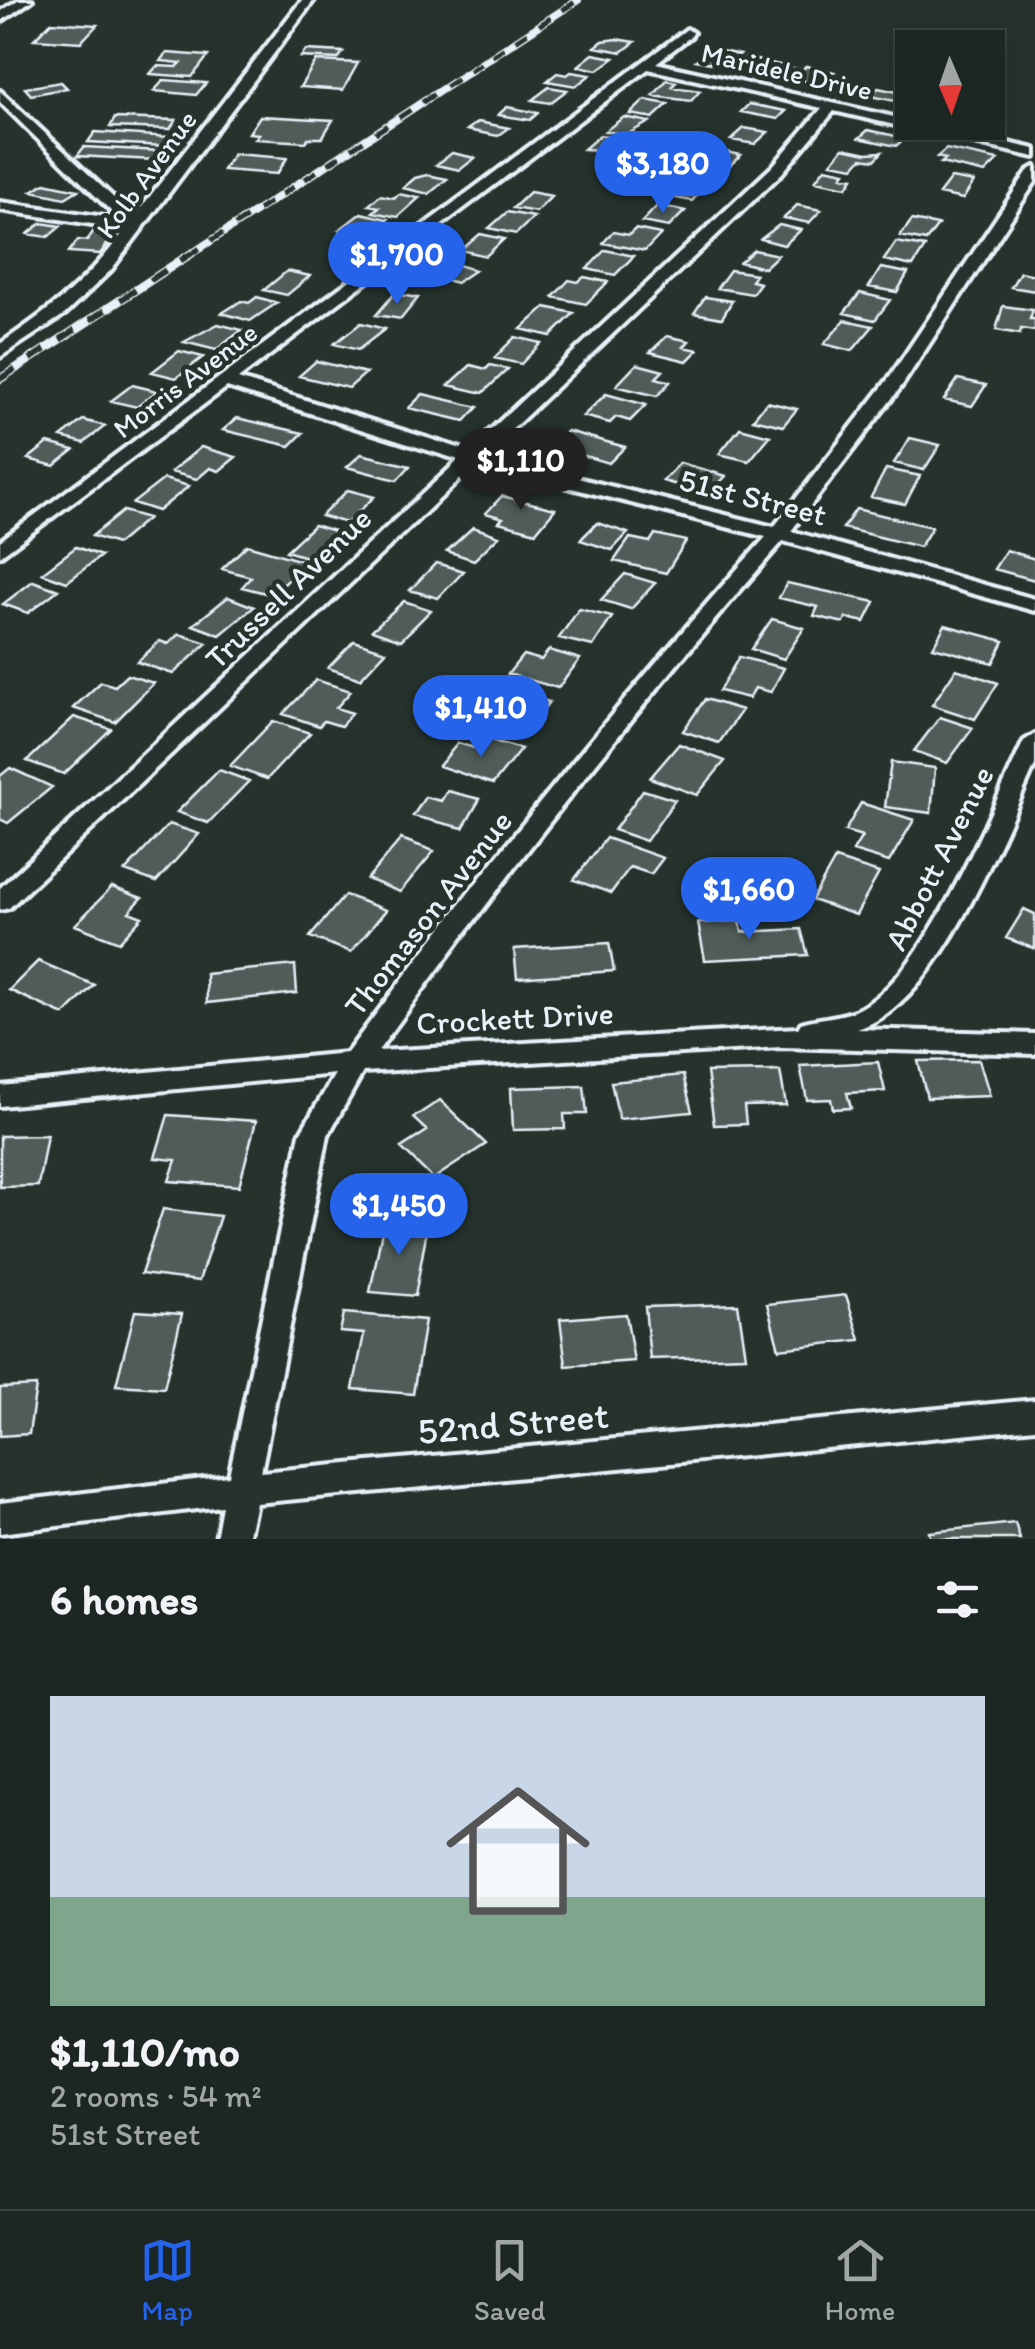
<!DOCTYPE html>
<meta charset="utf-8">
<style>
body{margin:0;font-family:Itim,sans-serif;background:#29322f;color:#f1f3f6;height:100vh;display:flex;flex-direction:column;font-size:38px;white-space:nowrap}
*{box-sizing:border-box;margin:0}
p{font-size:32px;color:#a0a5a5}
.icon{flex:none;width:55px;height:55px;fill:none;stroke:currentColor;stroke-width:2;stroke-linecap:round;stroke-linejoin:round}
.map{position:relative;height:1539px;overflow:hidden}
.panel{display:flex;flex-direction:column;background:#1c2622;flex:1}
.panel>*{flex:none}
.needle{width:65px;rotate:178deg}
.buttons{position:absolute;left:895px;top:30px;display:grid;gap:20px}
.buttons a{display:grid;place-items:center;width:110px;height:110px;border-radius:0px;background:#1c2622;box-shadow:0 5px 25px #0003,0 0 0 2px #3a4340;font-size:50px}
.price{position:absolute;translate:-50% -85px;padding:0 22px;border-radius:35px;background:#2563eb;color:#fff;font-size:32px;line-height:65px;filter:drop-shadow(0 2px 5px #0008)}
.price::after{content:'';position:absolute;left:50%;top:60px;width:30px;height:22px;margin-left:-15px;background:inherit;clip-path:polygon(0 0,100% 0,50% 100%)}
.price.selected{background:#222;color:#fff}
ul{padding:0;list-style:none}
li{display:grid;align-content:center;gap:20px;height:530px;padding:0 50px}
li span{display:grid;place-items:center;height:310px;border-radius:0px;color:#555}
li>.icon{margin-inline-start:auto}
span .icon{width:180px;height:180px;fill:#fffc;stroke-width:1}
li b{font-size:42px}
h2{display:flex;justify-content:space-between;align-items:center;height:120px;padding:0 50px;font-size:42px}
.menu{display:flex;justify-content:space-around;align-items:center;height:140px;border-top:2px solid #3a4340;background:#1c2622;font-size:28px;color:#a0a5a5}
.menu a{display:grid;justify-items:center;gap:5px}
.menu .selected{color:#2563eb}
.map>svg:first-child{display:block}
.building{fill:#505c59;stroke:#e8f1f8;stroke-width:2.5}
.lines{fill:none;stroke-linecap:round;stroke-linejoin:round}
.minor-casing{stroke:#e8f1f8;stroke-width:8}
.minor{fill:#26332d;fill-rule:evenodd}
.rail-far1-casing{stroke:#e8f1f8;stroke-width:8}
.rail-casing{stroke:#e8f1f8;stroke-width:9}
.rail-far1{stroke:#26332d;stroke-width:5;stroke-dasharray:14;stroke-linecap:butt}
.rail{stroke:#26332d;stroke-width:6;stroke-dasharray:18;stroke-linecap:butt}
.labels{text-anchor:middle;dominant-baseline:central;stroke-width:9;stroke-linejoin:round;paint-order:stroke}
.far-street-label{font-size:28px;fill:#e8f1f8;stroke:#26332d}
.street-label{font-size:32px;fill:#e8f1f8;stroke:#26332d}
.near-street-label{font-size:38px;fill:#e8f1f8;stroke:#26332d}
</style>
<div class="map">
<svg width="1035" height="1539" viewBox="0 0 1035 1539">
<rect width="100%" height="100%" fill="#26332d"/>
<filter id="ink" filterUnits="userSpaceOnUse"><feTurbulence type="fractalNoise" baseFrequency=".01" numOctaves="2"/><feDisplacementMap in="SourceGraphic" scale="20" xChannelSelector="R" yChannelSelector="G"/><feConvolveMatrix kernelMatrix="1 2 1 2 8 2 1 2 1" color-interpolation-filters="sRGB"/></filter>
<g filter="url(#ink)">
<path class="building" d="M51,22L97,25L81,42L34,39Z
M617,39L635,42L622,52L595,47L603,41Z
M306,50L343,52L338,59L301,57Z
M721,51L740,55L725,66L696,60L706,53Z
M167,53L208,56L192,77L150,74L157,66L177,67L181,63L161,61Z
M593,54L614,58L598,70L578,66Z
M747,58L780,65L768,73L735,65Z
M316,61L358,63L343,90L300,87Z
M806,66L834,72L820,84L778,76L788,67L802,70Z
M571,72L590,75L576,86L547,81L557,73L567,75Z
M834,78L867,85L857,93L824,86Z
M164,80L206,83L196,95L154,91Z
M667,80L676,82L672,87L700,91L691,101L653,96Z
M61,82L67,88L31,95L25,88Z
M549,87L567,90L550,103L532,100Z
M878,88L912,95V96L905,103L870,96Z
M645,100L668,104L653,118L630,114Z
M749,104L786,111L778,119L741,112Z
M507,107L538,113L530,120L498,115Z
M260,116L333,120L322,138H308L306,142L255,139L259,134L249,133Z
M624,117L649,122L626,135L605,131Z
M115,118L176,120L170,129L110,127Z
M478,122L509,128L498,136L467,130Z
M744,128L768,132L755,144L731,140Z
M868,130L905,138L896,146L859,138Z
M95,132L171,137L165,146L88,142Z
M600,135L638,143L628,152L584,149Z
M84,147L161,151L155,160L77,156Z
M843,148L867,153L882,152L875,160L862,158L854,167L831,163Z
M946,149L998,160L985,173L941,163L946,159L937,157Z
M715,150L741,155L725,170L699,165Z
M452,153L475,158L460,170L436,165Z
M233,154L287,158L277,174L223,170Z
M825,168L845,172L842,176L853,178L847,187L815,181Z
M427,175L447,179L429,194L403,188L415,178Z
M951,178L974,182L963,199L939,194Z
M679,180L707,184L692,201L665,196Z
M45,183L78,190L65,198L32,191Z
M530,192L552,196L536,212L513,208Z
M398,194L419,198L398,217L373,212L379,207L369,205L380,195L394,198Z
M658,205L685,211L669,227L642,222Z
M797,205L821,210L809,223L784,218Z
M507,212L534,217L516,234L489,228Z
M361,213L388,219L373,230L383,233L376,238L339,230Z
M912,220L938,225L926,241L900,236Z
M41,223L61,226L48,237L28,234Z
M779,225L801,230L784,245L761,239Z
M95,229L117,231L100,254L69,252L78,240L87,241Z
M635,229L661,234L645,251L603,243L613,232L629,235Z
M480,234L504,239L486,256L461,250Z
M896,242L925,247L913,266L884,260Z
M605,250L634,256L615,275L587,269Z
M754,250L778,255L764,268L740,262Z
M444,261L475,270L456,283L424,274Z
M881,268L908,273L897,292L869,287Z
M730,270L756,274L751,281L760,283L752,294L717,288Z
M287,271L310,276L287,295L264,290Z
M1020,272L1035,275V291L1011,287Z
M584,277L608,282L586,304L553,297L569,280L578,282Z
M860,293L890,300L875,320L844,313Z
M394,294L418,298L401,319L376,315Z
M257,297L277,303L250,321L222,313L241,301L249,303Z
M705,297L732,301L722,318L694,313Z
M1003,306L1033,310L1030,319H1035V331L1021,329L1020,334L996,330Z
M545,307L574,313L551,336L521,329Z
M845,320L873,326L852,351L824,344Z
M361,323L385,329L358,350L334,344Z
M218,324L242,330L216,350L184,342Z
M667,336L689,341L684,347L698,350L687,361L650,352Z
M515,337L541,343L521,364L494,358Z
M179,351L203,357L176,378L152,372Z
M316,361L366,373L349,388L299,376Z
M637,364L663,371L656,378L670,382L657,396L616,386Z
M471,365L486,369L490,365L508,369L483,393L449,385Z
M958,379L986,385L972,406L944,400Z
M132,385L157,391L137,407L111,401Z
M423,394L478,407L465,421L409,408Z
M606,394L646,405L630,421L616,417L610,423L583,416Z
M767,402L797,409L783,426L753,419Z
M237,418L303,433L290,446L223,430Z
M83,420L105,426L84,443L61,437Z
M740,428L770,436L749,461L719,454Z
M567,431L625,447L609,463L551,446Z
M910,438L940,445L924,470L894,463Z
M48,443L74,450L54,466L28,459Z
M201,447L236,457L219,471L210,468L197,479L171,472Z
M361,454L410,466L397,480L347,467Z
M680,463L726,476L709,494L663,481Z
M886,469L920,476L905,504L871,497Z
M164,479L189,486L158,511L133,503Z
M348,490L374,497L347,523L321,516Z
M502,496L555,509L536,532L499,522L503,518L486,513Z
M856,509L932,527L920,547L843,528Z
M123,511L148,518L117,544L92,536Z
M597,523L628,533L612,550L580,540Z
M314,525L341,533L313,559L286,551Z
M473,527L499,536L474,560L447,551Z
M655,534L686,541L666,573L614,561L630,538L650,542Z
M247,545L306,562L273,595L242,587L251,577L222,569Z
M76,547L101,556L67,582L42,573Z
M1006,550L1035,559V580L994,569Z
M436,563L464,571L438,598L410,590Z
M625,574L655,583L631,609L601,600Z
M33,581L58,590L28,613L3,604Z
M787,583L875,602L865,622L846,618L844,623L814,616L818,607L779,598Z
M228,597L254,607L220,635L193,625Z
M404,601L431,610L401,640L372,630Z
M579,609L612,617L593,646L559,638Z
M772,619L804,628L784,659L751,649Z
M945,625L1004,641L993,663L933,647Z
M179,634L207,643L173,674L137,662L160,641L168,644Z
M354,641L386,651L360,679L328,668Z
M549,650L580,659L558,688L508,674L523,655L541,660Z
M739,657L784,668L771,692L755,688L749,698L719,691Z
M956,669L998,683L975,719L932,705Z
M127,675L154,683L115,722L73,708L101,682L115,686Z
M316,680L351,691L336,708L352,713L341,726L324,721L319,726L283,714Z
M518,693L549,702L524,735L492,725Z
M705,699L742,710L719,743L683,731Z
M74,717L111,729L64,774L27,761Z
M940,717L973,728L947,763L914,751Z
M273,721L310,733L267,779L230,766Z
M487,739L521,749L493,784L439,766L458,743L478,749Z
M679,744L725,761L697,795L650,778Z
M891,762L935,768L931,813L885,807Z
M10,768L52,787L8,823L0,819V776Z
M219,770L249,781L208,823L177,812Z
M643,790L675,800L646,841L614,830Z
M447,791L480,799L463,828L413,816L425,797L441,801Z
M861,803L914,820L889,862L853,851L862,836L845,831Z
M169,824L199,834L156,882L125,871Z
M606,838L663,858L651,874L630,867L611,893L574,880Z
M401,839L434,851L400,892L367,879Z
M835,859L879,873L856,915L812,900Z
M112,887L142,898L129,912L142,917L119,942L75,925Z
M345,895L386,910L351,952L310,937Z
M1024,909L1035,914V949L1006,938Z
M740,921L742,932L801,929L808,955L705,960L698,923Z
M609,943L614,971L517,978L514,949Z
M38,961L94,985L64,1015L9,990Z
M295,965L297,993L207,1003L206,974Z
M979,1060L990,1096L927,1098L918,1061Z
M878,1062L885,1091L847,1093L851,1108L833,1109L831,1099L807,1100L800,1066Z
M780,1071L786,1105L744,1106L746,1124L714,1125L707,1072Z
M683,1075L692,1112L619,1119L611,1082Z
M584,1086L587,1114H564L565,1129L513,1130L511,1088Z
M440,1100L486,1144L433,1179L401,1148L427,1131L413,1118Z
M168,1115L256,1121L239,1186L169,1181L176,1160L155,1158Z
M47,1135L38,1186L0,1187V1136Z
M163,1209L220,1216L199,1281L141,1274Z
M384,1220L428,1224L415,1296L370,1292Z
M846,1295L860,1340L779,1349L767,1304Z
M738,1304L746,1356L650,1359L645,1307Z
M135,1311L182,1314L164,1388L116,1385Z
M344,1313L425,1320L413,1394L353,1389L364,1334L340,1332Z
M626,1314L634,1361L566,1366L560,1319Z
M36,1386L29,1434L0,1436V1388Z
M1015,1523L1020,1539H931L929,1532Z"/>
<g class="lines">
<defs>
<path id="minor" d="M18,0H32L0,22V12Z
M302,0H314L111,270L65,314L0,357V344C49,311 92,278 125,229L0,210V202L119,219L0,102V91L134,217Z
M687,29L693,33L691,36L656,63L1035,149V157L834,111L782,173L485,455L774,527L890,377L1028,171L1035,167V182L903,384L791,531L1035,599V611L783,541C639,704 505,875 378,1051L798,1028L801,1023C820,1017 843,1018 861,1008C928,972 990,811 1024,741L1035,734V765C1001,839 939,1004 857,1029L1035,1034V1054L782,1047L363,1072L328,1135L261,1472L1035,1400V1428L256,1503L248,1539H216L222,1506L0,1533V1503L229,1476L300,1134L335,1074L0,1106V1086L347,1053C479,875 618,701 766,537L476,464L9,908L0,910V888L459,460L227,387L0,556V541ZM648,69L822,108L772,167L468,451L238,379Z"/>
</defs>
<use href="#minor" class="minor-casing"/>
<use href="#minor" class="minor"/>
<defs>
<path id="rail-far1" d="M188,256L578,0"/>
<path id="rail" d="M0,379L192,253"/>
</defs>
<use href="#rail-far1" class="rail-far1-casing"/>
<use href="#rail" class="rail-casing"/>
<use href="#rail-far1" class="rail-far1"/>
<use href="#rail" class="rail"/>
</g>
</g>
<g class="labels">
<g class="far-street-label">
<text transform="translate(787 71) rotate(13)">Maridele Drive</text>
<text transform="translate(146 174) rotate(-54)">Kolb Avenue</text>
<text transform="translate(185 380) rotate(-37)">Morris Avenue</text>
</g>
<g class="street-label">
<text transform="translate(753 497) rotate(14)">51st Street</text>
<text transform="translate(288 588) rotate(-44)">Trussell Avenue</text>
<text transform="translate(939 858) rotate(-63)">Abbott Avenue</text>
<text transform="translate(428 913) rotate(-52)">Thomason Avenue</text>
<text transform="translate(515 1018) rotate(-3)">Crockett Drive</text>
</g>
<g class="near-street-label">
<text transform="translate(513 1423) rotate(-5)">52nd Street</text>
</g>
</g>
</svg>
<div class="buttons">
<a><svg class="needle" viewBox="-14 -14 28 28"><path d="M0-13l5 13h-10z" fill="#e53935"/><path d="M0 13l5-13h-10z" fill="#a0a5a5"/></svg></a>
</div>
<b class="price" style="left:663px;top:216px">$3,180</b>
<b class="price" style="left:397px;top:307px">$1,700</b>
<b class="price selected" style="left:521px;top:513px">$1,110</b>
<b class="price" style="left:481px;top:760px">$1,410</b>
<b class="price" style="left:749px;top:942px">$1,660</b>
<b class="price" style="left:399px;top:1258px">$1,450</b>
</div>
<section class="panel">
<h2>6 homes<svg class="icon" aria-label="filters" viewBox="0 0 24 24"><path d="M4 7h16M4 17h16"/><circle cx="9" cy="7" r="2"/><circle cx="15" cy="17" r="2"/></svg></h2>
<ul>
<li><span style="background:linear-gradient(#c9d6e8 65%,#7fa58c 0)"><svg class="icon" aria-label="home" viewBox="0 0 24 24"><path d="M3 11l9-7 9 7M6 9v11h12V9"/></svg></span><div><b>$1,110/mo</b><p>2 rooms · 54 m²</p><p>51st Street</p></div></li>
</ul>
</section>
<nav class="menu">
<a class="selected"><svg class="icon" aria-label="map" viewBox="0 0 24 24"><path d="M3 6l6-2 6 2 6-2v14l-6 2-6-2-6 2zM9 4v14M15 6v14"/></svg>Map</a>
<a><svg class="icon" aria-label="saved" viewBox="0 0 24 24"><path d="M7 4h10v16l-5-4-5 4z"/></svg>Saved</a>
<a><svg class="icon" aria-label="home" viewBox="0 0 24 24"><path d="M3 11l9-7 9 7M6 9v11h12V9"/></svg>Home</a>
</nav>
